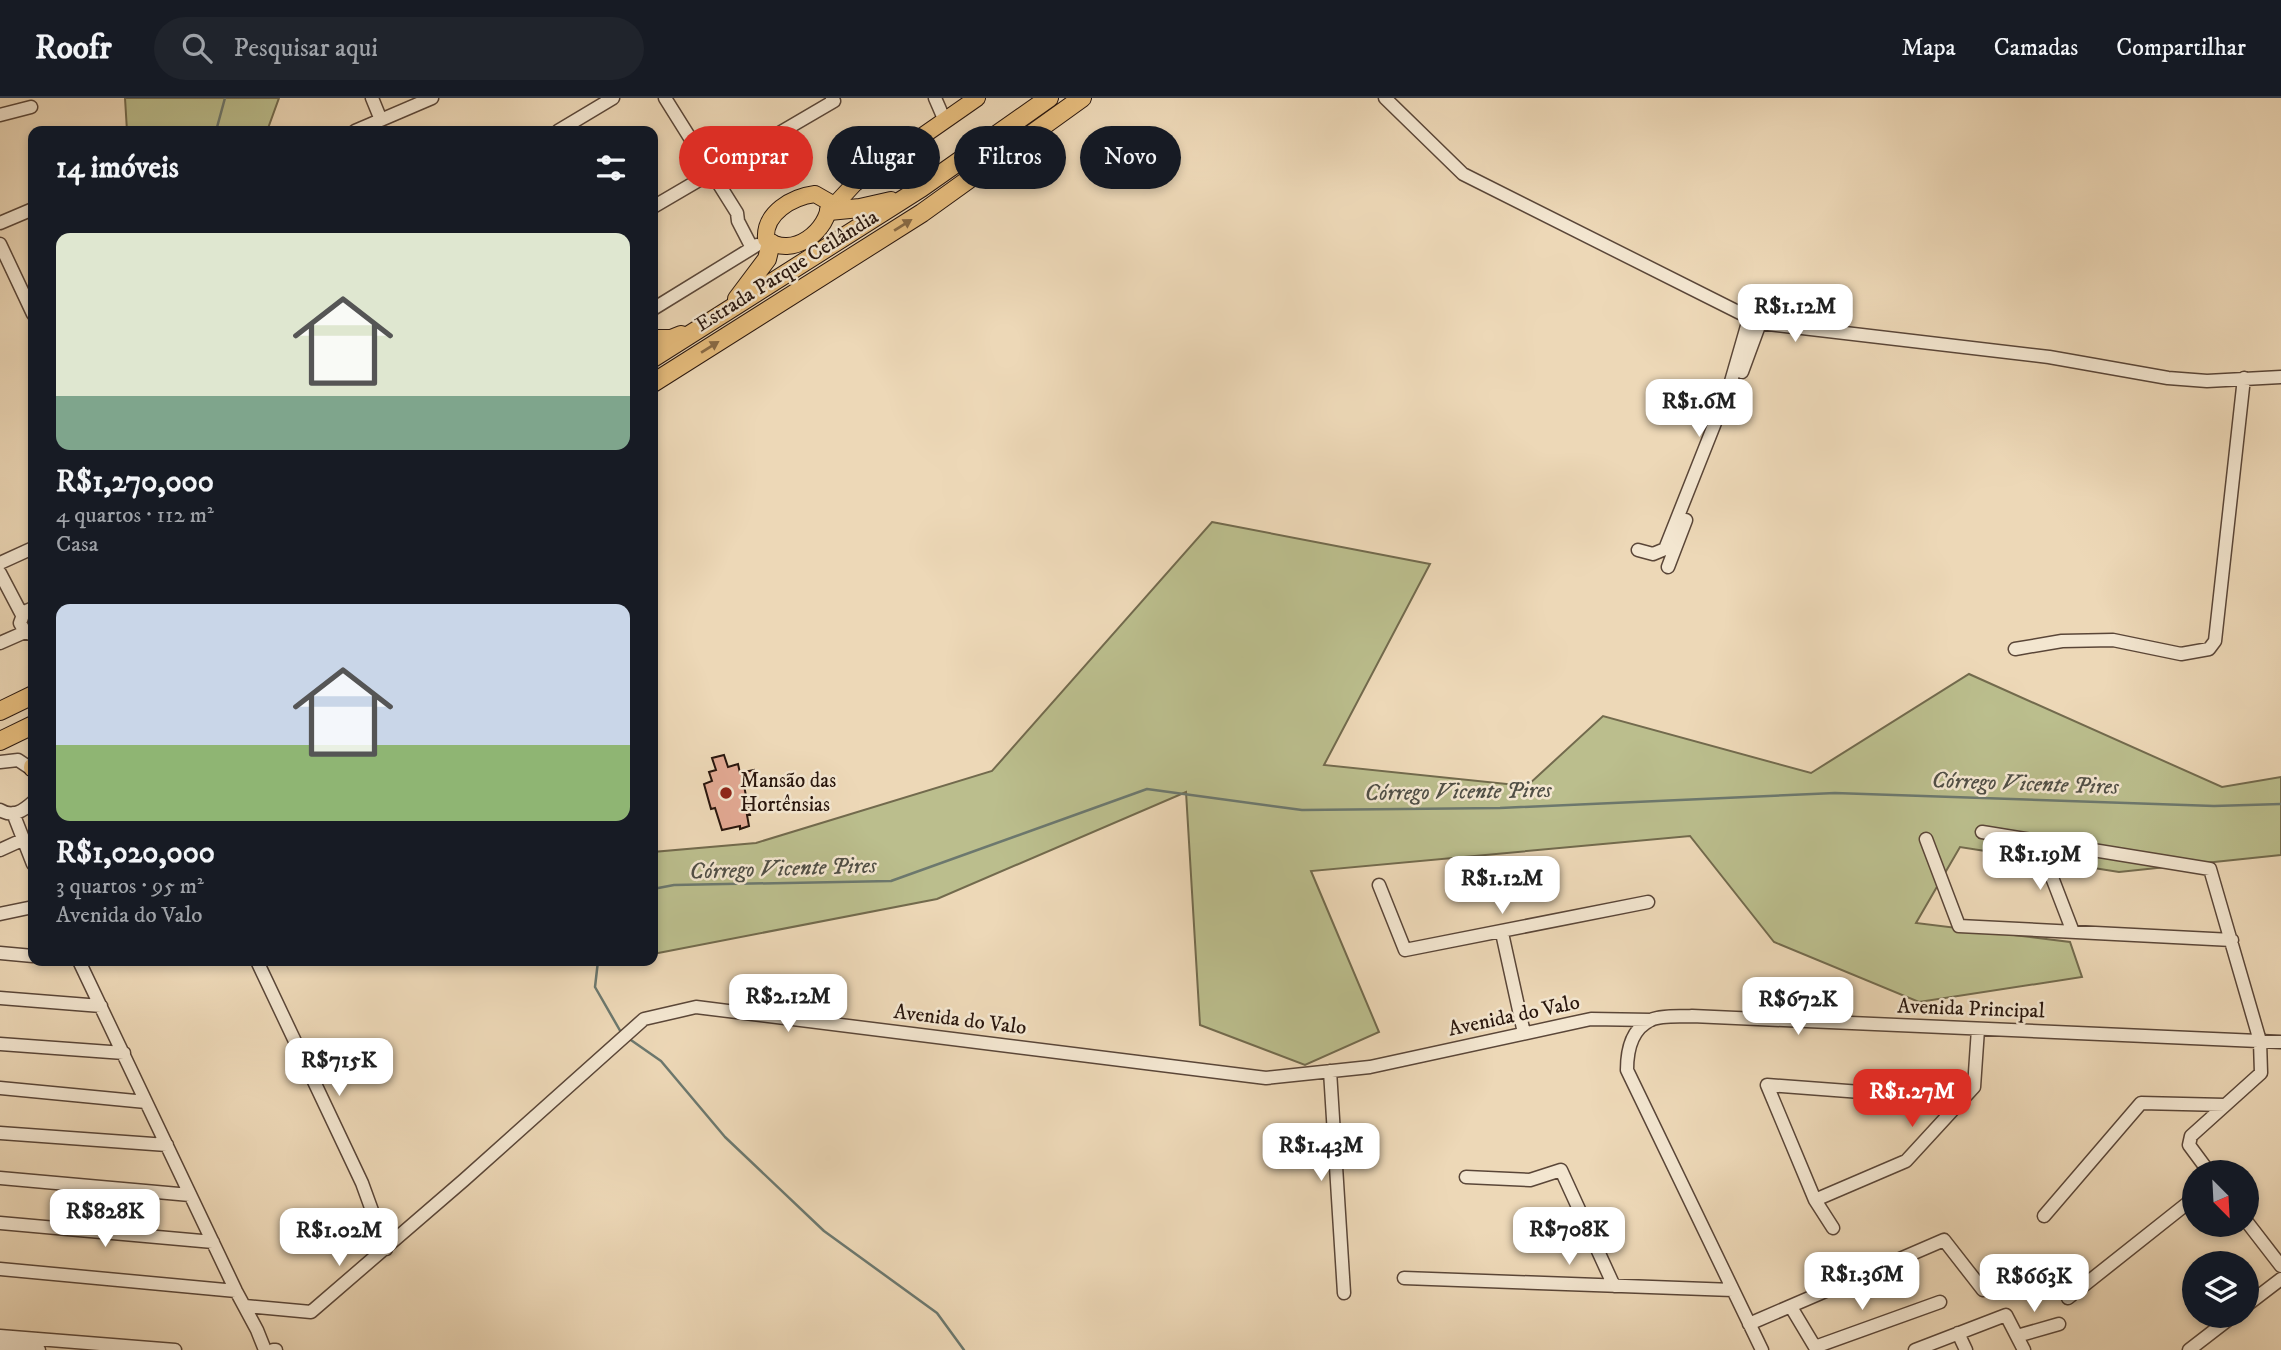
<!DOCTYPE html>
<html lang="pt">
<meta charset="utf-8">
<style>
body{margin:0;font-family:"IM FELL DW Pica",serif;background:#20242c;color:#f1f3f6;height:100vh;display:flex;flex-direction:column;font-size:26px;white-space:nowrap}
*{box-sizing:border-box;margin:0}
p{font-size:23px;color:#9ea1a6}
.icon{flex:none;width:38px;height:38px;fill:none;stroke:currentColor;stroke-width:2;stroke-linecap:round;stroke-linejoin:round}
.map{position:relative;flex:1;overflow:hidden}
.details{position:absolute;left:28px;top:28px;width:630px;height:840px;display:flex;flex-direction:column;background:#171b24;border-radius:14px;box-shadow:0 4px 10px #0003}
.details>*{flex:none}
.guide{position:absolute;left:679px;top:28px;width:665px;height:63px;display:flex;gap:14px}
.needle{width:46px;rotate:156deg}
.tools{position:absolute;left:2182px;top:1062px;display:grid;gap:14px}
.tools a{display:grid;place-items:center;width:77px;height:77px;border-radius:50%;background:#171b24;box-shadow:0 4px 10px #0003;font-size:35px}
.price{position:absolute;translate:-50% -60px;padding:0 16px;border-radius:14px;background:#fff;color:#222;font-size:23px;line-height:46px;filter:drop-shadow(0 2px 4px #0008)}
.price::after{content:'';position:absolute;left:50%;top:42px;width:21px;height:16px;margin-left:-10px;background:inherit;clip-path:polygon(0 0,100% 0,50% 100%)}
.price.active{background:#d93025;color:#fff}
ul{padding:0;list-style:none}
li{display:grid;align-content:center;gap:14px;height:371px;padding:0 28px}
li span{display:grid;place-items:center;height:217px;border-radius:14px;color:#555}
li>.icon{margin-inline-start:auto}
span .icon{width:126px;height:126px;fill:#fffc;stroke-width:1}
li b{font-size:30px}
h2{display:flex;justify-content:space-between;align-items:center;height:84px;padding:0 28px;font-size:30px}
.pill{padding:0 24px;border-radius:32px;background:#171b24;box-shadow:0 4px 10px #0003;font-size:24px;line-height:63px}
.pill.active{background:#d93025;color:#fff}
header{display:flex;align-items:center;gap:42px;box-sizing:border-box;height:98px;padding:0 35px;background:#171b24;border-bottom:2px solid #363941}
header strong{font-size:33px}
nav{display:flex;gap:38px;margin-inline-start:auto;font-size:24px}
.search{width:490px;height:63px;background:#20242c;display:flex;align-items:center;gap:18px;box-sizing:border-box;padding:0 24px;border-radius:38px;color:#9ea1a6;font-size:26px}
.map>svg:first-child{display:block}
.green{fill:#bbbe8d;stroke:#726a4d;stroke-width:2}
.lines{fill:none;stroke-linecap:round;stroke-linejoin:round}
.stream{stroke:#6c786e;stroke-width:2.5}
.building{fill:#e2a993;stroke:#29160d;stroke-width:2}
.minor-casing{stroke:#5a4638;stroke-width:15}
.major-casing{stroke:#29160d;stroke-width:18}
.highway-casing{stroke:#29160d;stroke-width:20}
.minor{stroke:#f3e6d0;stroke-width:12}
.major{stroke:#e6bc7c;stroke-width:16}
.highway{stroke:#e6bc7c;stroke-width:18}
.oneway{fill:#886944}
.poi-dot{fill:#8f2418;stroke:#f3e6d0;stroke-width:2.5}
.labels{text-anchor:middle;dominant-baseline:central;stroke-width:5;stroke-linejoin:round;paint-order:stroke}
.street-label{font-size:21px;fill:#29160d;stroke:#f3e6d0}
.poi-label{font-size:21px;fill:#29160d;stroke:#f3e6d0;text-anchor:start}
.water-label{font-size:23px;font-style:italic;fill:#504f46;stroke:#f3e6d0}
</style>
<header>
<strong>Roofr</strong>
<div class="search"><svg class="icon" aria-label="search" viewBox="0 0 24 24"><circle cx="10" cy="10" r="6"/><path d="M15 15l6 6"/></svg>Pesquisar aqui</div>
<nav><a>Mapa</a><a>Camadas</a><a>Compartilhar</a></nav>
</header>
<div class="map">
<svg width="2281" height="1252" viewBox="0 0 2281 1252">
<rect width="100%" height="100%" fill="#edd8b7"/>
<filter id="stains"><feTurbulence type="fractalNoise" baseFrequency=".00286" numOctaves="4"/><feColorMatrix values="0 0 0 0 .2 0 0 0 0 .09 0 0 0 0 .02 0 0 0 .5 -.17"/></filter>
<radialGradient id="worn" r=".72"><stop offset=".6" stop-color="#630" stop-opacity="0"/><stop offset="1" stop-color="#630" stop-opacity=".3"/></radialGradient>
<path class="green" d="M125,0H279L267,33H127Z
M1212,424L1430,466L1324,667L1527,688L1603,618L1811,675L1969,576L2222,689L2281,679V757L2119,774L1960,749L1916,825L2070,844L2082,879L1919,904L1774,844L1690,738L1311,773L1379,934L1305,967L1200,927L1186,694L937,801L653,856V754L756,745L992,673Z"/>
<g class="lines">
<path class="stream" d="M216,33L225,0
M653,791L674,787L891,783L1147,691L1302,712L1500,710L1835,695L2214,708L2281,706
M598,863L595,889L622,936
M628,940L661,963L725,1039L824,1133L937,1215L964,1252"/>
</g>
<path class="building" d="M724,657L728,669L738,666L740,675L754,672L758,684L744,688L750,717H747L749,728L740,731V728L722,732L715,710L711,711L704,686L712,683L709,674L716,672L712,660Z"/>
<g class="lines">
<defs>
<path id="minor" d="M372,0L381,22
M665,0L737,115L738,123L752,150
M935,0L945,23
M1385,0L1463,76L1760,225L2049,259L2168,280L2207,283L2281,279
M0,17L31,9
M355,33L432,0
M558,33L613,0
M653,109L834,3L832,0
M0,125L33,111
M0,146L33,216
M653,211L757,147
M1742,274L1760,225
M1638,452L1653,456L1665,451L1730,287L1749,221
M0,465L33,450
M1668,469L1686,422
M0,475L22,517
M33,510L24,514L20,525L25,534L33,537
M0,545L25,534
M2015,551L2062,543L2113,542L2181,556L2209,551L2215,543L2244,280
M0,664L18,662L33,672
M0,712C13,720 23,713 33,704
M13,715L33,766
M1982,734L2210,771L2260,943L2261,975L2191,1038L2189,1047L2209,1074
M1926,741L1959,828L2232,842
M2038,743L2073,834
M0,752L22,742
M1379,787L1405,852L1648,804
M0,816L33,809
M1502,835L1524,935
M0,855L33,858
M79,863L236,1193L257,1232L265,1252
M257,863L362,1085L386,1151
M0,900L101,908
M0,946L124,955
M1330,973L1344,1195
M0,990L146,1004
M0,1035L167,1047
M1466,1079L1530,1082L1561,1072L1614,1188
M0,1080L190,1097
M1815,1102L1906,1063L1974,989L1978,931
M2044,1118L2141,1005L2225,1007
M2247,1124L2281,1168
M0,1125L213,1144
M1833,1130L1815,1102L1767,987L1861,994
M0,1171L236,1193
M1404,1180L1733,1192
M2068,1200L2194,1100
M2247,1207L2281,1181
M245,1208L311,1214L464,1082L644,921L696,909L1266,980L1370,969L1591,921L1651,922
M1791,1209L1815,1249L1940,1204
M1749,1226L1944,1142L1983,1192
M1958,1235L1966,1252
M0,1238L175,1252
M2017,1238L2059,1226
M0,1248L39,1252
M273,1252H276
M1762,1252L1627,972C1627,953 1631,931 1651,922C1661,917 1680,919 1692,918L2281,944
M1915,1252L2006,1217L2024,1252
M2189,1252L2233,1218"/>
<path id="major" d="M815,96L829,104C830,132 792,162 766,141C764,115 792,99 815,96Z
M830,112L855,85L977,0"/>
<path id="highway" d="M829,113L860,110L891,103
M737,201L767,161L771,145
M653,241H671L681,237
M653,260L921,90L1049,0
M653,285L922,115L1082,0
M0,613L33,597
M0,643L33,627
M33,670V669"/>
</defs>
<use href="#minor" class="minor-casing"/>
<use href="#major" class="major-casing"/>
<use href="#highway" class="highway-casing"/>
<use href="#minor" class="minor"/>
<use href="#major" class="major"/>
<use href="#highway" class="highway"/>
</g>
<defs><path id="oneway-solid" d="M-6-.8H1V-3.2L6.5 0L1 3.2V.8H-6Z" transform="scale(1.75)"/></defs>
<g class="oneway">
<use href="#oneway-solid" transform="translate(903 127) rotate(-32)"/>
<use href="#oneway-solid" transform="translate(710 249) rotate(-32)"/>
</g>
<circle class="poi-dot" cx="726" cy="695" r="7"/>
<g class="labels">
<g class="street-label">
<text transform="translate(787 173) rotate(-32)">Estrada Parque Ceilândia</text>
<text transform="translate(1971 911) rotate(2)">Avenida Principal</text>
<text transform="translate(1514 918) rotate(-12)">Avenida do Valo</text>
<text transform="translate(960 922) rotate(7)">Avenida do Valo</text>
</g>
<g class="poi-label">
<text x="740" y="683">Mansão das<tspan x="740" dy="24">Hortênsias</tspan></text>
</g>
<g class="water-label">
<text transform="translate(2025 686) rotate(2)">Córrego Vicente Pires</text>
<text transform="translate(1458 694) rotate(-1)">Córrego Vicente Pires</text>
<text transform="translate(783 771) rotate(-2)">Córrego Vicente Pires</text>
</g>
</g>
<rect width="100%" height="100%" filter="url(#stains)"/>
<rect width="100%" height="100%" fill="url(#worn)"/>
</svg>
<div class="tools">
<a><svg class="needle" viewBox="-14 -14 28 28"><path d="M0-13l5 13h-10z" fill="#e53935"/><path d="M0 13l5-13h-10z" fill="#9ea1a6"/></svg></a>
<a><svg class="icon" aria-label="layers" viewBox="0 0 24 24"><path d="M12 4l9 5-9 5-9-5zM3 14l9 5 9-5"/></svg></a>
</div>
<b class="price" style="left:1795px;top:246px">R$1.12M</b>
<b class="price" style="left:1699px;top:341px">R$1.6M</b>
<b class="price" style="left:2040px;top:794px">R$1.19M</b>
<b class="price" style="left:1502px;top:818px">R$1.12M</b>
<b class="price" style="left:788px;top:936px">R$2.12M</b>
<b class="price" style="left:1798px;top:939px">R$672K</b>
<b class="price" style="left:339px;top:1000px">R$715K</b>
<b class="price active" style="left:1912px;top:1031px">R$1.27M</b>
<b class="price" style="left:1321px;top:1085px">R$1.43M</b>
<b class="price" style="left:105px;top:1151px">R$828K</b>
<b class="price" style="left:1569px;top:1169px">R$708K</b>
<b class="price" style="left:339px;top:1170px">R$1.02M</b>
<b class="price" style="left:1862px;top:1214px">R$1.36M</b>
<b class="price" style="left:2034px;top:1216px">R$663K</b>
<div class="guide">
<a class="pill active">Comprar</a>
<a class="pill">Alugar</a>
<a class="pill">Filtros</a>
<a class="pill">Novo</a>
</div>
<section class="details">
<h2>14 imóveis<svg class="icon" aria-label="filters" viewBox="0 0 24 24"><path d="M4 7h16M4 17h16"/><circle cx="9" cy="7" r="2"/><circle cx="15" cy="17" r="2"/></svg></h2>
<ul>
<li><span style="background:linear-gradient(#dfe7d0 75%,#7fa58c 0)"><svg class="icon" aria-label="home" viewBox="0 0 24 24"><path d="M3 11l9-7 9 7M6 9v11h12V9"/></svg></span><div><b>R$1,270,000</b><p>4 quartos · 112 m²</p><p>Casa</p></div></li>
<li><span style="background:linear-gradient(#c9d6e8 65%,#8fb573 0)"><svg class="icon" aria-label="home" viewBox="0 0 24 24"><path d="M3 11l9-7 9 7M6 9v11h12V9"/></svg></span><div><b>R$1,020,000</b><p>3 quartos · 95 m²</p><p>Avenida do Valo</p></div></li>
</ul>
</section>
</div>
